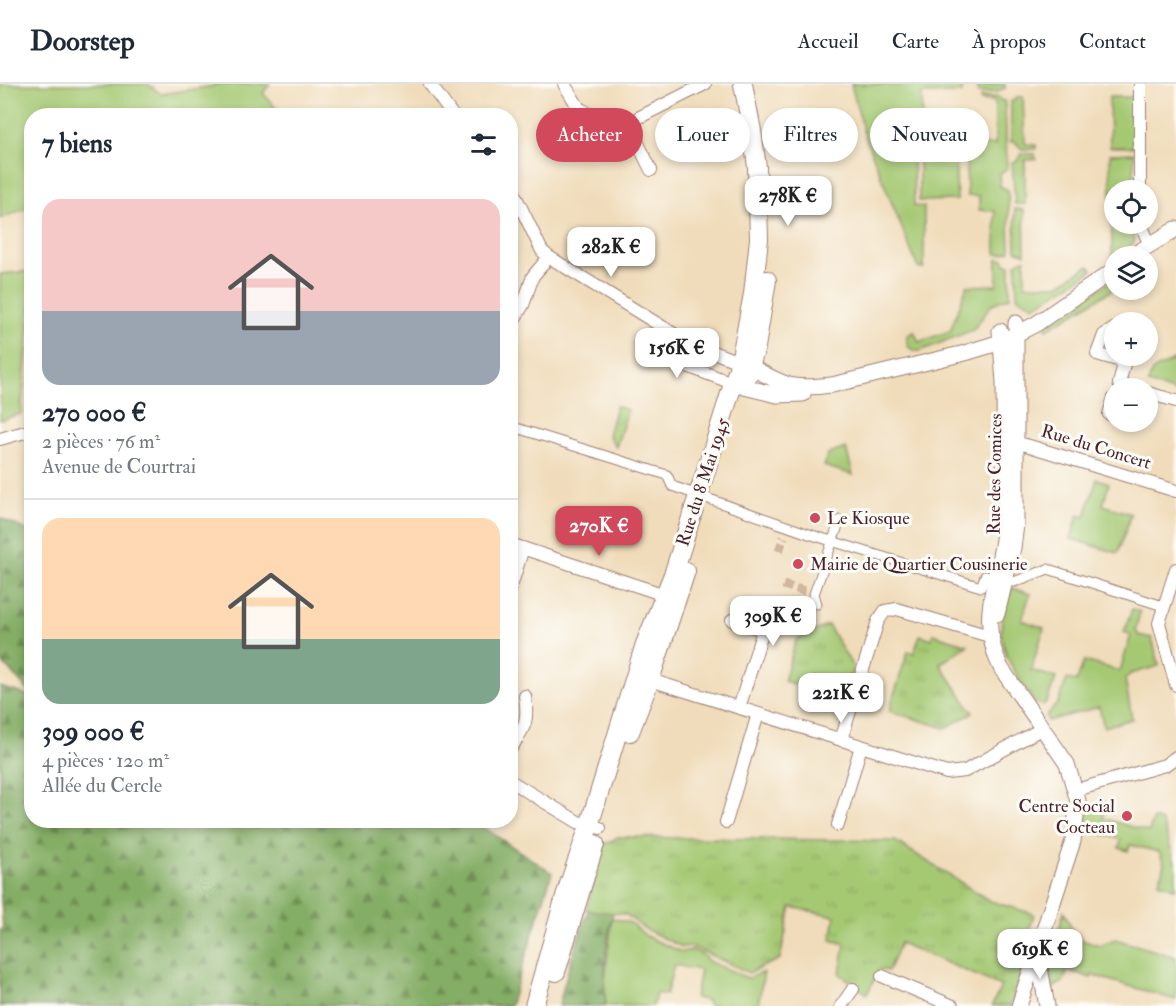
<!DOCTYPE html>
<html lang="fr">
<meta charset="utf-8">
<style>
body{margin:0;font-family:"IM FELL Double Pica",serif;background:#f6f6f7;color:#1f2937;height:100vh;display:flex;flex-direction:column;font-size:22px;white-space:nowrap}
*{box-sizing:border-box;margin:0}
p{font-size:20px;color:#747a83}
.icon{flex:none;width:33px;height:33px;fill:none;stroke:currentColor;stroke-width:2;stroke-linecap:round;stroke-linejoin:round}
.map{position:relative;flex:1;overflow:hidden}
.drawer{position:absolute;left:24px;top:24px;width:494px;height:720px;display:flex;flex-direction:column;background:#fff;border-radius:24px;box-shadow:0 3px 9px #0003}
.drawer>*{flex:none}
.banner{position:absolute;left:536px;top:24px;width:550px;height:54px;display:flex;gap:12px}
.buttons{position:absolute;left:1104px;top:96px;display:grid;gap:12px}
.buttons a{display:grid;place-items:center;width:54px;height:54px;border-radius:50%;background:#fff;box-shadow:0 3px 9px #0003;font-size:30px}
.price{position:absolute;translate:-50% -51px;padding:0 14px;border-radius:12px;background:#fff;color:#222;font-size:20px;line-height:39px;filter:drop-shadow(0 2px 3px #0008)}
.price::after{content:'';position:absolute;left:50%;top:36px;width:18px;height:14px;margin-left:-9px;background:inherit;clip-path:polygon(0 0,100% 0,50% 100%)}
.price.active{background:#d1495b;color:#fff}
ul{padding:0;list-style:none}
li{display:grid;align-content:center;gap:12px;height:318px;padding:0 18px}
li+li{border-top:2px solid #e0e1e3}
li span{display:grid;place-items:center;height:186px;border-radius:18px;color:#555}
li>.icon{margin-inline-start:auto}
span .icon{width:108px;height:108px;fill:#fffc;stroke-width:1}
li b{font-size:26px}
h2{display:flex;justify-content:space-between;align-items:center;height:72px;padding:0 18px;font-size:26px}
.chip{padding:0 21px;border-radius:27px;background:#fff;box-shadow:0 3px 9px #0003;font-size:21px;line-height:54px}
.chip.active{background:#d1495b;color:#fff}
header{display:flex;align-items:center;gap:36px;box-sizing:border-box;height:84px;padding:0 30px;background:#fff;border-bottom:2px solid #e0e1e3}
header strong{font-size:28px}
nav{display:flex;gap:33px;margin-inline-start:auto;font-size:21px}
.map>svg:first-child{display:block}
.green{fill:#a5c973;stroke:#78744f;stroke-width:1.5}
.forest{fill:url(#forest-firs);stroke:#676648;stroke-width:1.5}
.park{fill:url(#park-tufts);stroke:#78744f;stroke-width:1.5}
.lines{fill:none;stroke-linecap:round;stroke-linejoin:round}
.pedestrian-tunnel{stroke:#cfb69d;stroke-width:9;stroke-dasharray:9 4.5;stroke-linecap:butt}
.pedestrian-casing{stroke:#9d7e72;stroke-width:11}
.minor-casing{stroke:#9d7e72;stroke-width:14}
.tertiary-casing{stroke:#9d7e72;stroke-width:17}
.secondary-casing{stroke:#9d7e72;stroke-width:20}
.pedestrian{stroke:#fff;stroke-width:9}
.minor{stroke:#fff;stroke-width:12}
.tertiary{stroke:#fff;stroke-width:15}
.secondary{stroke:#fff;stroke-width:18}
.poi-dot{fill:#d1495b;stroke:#fdfcf7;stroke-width:2}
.labels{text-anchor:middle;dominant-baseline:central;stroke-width:6;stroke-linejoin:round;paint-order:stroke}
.street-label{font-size:18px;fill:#4a1f2b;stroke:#fdfcf7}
.poi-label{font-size:18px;fill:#4a1f2b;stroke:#fdfcf7;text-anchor:start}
</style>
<header>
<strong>Doorstep</strong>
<nav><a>Accueil</a><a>Carte</a><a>À propos</a><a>Contact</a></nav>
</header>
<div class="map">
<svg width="1176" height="922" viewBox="0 0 1176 922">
<defs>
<pattern id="forest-firs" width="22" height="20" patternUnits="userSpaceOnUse" patternTransform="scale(1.5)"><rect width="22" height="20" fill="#84ad65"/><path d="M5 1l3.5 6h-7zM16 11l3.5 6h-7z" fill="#6e8c53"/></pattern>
<pattern id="park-tufts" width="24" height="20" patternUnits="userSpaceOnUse" patternTransform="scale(1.5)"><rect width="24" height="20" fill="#a5c973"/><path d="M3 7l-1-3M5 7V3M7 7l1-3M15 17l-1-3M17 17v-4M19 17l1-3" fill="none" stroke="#90ac64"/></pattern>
</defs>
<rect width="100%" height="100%" fill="#fdfcf7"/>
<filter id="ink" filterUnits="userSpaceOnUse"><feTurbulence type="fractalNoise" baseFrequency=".0167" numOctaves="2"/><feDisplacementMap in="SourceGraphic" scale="12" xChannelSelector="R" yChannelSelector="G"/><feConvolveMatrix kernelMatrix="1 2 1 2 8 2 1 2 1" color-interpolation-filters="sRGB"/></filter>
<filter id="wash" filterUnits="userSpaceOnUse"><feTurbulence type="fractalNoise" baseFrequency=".008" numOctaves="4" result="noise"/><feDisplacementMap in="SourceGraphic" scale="24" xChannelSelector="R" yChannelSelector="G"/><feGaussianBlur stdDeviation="1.35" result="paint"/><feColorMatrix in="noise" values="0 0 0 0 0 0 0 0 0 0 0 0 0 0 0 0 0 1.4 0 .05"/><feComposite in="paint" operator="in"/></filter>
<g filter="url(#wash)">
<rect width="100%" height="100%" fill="#f0dcba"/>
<path class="green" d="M0,0H148L161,10L214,2L215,0H270L263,9L282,31L32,32L31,117L27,124L0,135Z
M851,0H1005V4L997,8L978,9V1H962V9L922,10L923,63L913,64L914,122L924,123V184H918L864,50Z
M981,13H999L1001,17H1005L1007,85L999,90L1000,102L1008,106L1010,167L1003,170H996L995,127L979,126V112H967L966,73L977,74L978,61H995V17L981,16Z
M1017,13H1023L1025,60L1036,61V65H1022L1015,58H1011V17H1014Z
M1109,13H1133V63H1110Z
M955,68L957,116L919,117V69Z
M1134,69V106H1114V140H1134V159L1112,173L1110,70Z
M1022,70H1035L1036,75L1025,76V120H1015L1012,78L1018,76Z
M1015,125L1024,126L1025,170L1016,166Z
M997,175H1004L1006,180L1010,181V213L992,220L973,246L920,267H915L907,262V252L914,247L919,258L950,247L967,202L997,201Z
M1023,175H1025V201H1058L1088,182L1091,184L1092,187L1034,222L1017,213L1016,180Z
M31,187V223L21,330L0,336V190Z
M1114,195V205L1047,245L1045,242Z
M1176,275V308L1148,299L1152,287Z
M846,364L853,391L824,382L828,370Z
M1097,395L1109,399L1103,421L1131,430L1118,469L1071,455L1078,431L1085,433Z
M1012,504L1030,510L1022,536L1044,544L1031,586L1056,594L1047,617L1043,621L1035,619C1018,593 997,568 1002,535C1004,524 1009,514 1012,504Z
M1132,525L1140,528L1136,545L1138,551L1152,554L1159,582L1130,590L1125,595L1132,635L1104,643L1099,623L1048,637L1046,632L1058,619L1067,595L1077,597L1084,577L1120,587L1131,551L1124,548Z
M1104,717L1107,719L1103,734L1149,748L1153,735L1162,738L1176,781V805L1159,798L1164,780L1159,768L1130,761L1128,767L1119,764L1121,755L1097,749L1087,741V726Z
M1064,827L1074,849L1084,857L1100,861L1115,855L1176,873V916L1092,891L1091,894L1068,886L1063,898L1053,904L1048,884Z
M612,834L631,839L646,852L681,868L693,866L702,870L708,877L745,893L749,894L764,888L758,921L710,922L706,916L695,914L700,886L674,881L666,911L656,909L653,922H599L606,920L604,904Z"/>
<path class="forest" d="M0,434L31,448V610L0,576Z
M0,603L31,612L32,736L474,737L552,789L510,922H0V847L3,843L0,800Z
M608,779L621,786C613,830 600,876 606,920L599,922H559C570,872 588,826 608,779Z"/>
<path class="park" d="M616,322L628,326L616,363L608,351Z
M828,541L853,583L843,616L784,597L796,556Z
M933,550L968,561L940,580L973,629L945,644L889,627L908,567L914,569L920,551L932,555Z
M617,753L895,757L990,817L1034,830L1023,868L1022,889L1010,922H992L1001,902L900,859L888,887L880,885L867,910L840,890L845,860L831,856L835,832L791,823L780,875L749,889L691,862L682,863L645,845L625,830L586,826L605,759L611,758Z"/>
</g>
<g filter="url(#ink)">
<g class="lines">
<path class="pedestrian-tunnel" d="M779,467L784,453
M783,501L808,508"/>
<defs>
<path id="pedestrian" d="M510,342L667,391L672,402L812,451L981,503L985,492L1014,498L1048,485L1163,522
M817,520L814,510L840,436"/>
<path id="minor" d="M430,0L453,32
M564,0L579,24L589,30
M651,86L628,39L705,0
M510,101L542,167L549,173L687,258L744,280
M1140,106V0
M1141,140L1150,162
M1127,238H1130
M510,242L523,221L533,192L549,173
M1114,245L1104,251L1097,270L1124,278
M663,246C671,256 671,270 679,279L740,302
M1126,272L1119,300L1134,304
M1148,309L1176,317
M1109,330L1114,314
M0,355L32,346
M1007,357L1026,361L1176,407
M510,460L671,513
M1176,485L1159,539L1176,601
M510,506L523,464
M732,536L763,546L739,624
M644,594L947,689L965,687L1043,644
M841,656L878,537L885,527L897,525L993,553
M510,666C524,643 529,640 525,612
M510,697L578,738L600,744
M1076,706L1165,681L1176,673
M726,738L758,630
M838,741L861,662
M882,892L953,922
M841,922L853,905"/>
<path id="tertiary" d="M1132,172L1176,145
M1000,247L1004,298L1005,436C1003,489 974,530 1001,584L1067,680L1078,717L1073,757L1019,922
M751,283C787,302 790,306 832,301L965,269L1001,258L1036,240L1114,186
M744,303L777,311L803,310
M997,530L1013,464L1016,441V239
M1038,873L1047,922"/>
<path id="secondary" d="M745,300L756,263L767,196
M630,648L650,596L686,487
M556,888L595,760
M534,922L566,809L589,742L645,560L674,488L740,278L753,210L759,155L757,83L752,47L743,0"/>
</defs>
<use href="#pedestrian" class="pedestrian-casing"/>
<use href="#minor" class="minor-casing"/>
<use href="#tertiary" class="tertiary-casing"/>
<use href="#secondary" class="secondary-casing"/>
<use href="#pedestrian" class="pedestrian"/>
<use href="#minor" class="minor"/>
<use href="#tertiary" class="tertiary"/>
<use href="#secondary" class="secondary"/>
</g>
</g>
<g class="poi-dot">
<circle cx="815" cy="434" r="6"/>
<circle cx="798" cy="480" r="6"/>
<circle cx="1127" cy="732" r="6"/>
</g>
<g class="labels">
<g class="street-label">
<text transform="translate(1096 363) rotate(17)">Rue du Concert</text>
<text transform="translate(995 390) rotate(-89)">Rue des Comices</text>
<text transform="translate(703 398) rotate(-72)">Rue du 8 Mai 1945</text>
</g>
<g class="poi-label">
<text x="827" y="434">Le Kiosque</text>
<text x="810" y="480">Mairie de Quartier Cousinerie</text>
<text x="1115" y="722" text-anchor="end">Centre Social<tspan x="1115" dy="21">Cocteau</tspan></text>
</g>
</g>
</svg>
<div class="buttons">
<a><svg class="icon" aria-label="locate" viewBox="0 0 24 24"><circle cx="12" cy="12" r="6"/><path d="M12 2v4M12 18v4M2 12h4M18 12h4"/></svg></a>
<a><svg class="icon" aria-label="layers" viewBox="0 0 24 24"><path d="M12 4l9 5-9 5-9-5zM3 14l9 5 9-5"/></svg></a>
<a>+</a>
<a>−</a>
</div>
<b class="price" style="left:788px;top:143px">278K €</b>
<b class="price" style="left:611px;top:194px">282K €</b>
<b class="price" style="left:677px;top:295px">156K €</b>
<b class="price active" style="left:599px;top:473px">270K €</b>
<b class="price" style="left:773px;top:563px">309K €</b>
<b class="price" style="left:841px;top:640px">221K €</b>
<b class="price" style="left:1040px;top:896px">619K €</b>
<div class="banner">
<a class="chip active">Acheter</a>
<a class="chip">Louer</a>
<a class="chip">Filtres</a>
<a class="chip">Nouveau</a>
</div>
<section class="drawer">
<h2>7 biens<svg class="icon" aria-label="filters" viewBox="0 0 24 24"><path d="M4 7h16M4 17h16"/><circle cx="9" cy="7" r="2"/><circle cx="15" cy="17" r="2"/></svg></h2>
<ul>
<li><span style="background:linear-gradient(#f6c9c9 60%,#9aa5b1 0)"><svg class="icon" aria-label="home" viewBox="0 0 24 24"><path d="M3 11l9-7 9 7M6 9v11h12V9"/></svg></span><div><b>270 000 €</b><p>2 pièces · 76 m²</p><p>Avenue de Courtrai</p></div></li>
<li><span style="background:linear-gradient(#ffd9b3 65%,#7fa58c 0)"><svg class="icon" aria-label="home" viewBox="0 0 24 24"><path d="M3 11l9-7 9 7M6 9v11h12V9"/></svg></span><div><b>309 000 €</b><p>4 pièces · 120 m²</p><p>Allée du Cercle</p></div></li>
</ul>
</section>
</div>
